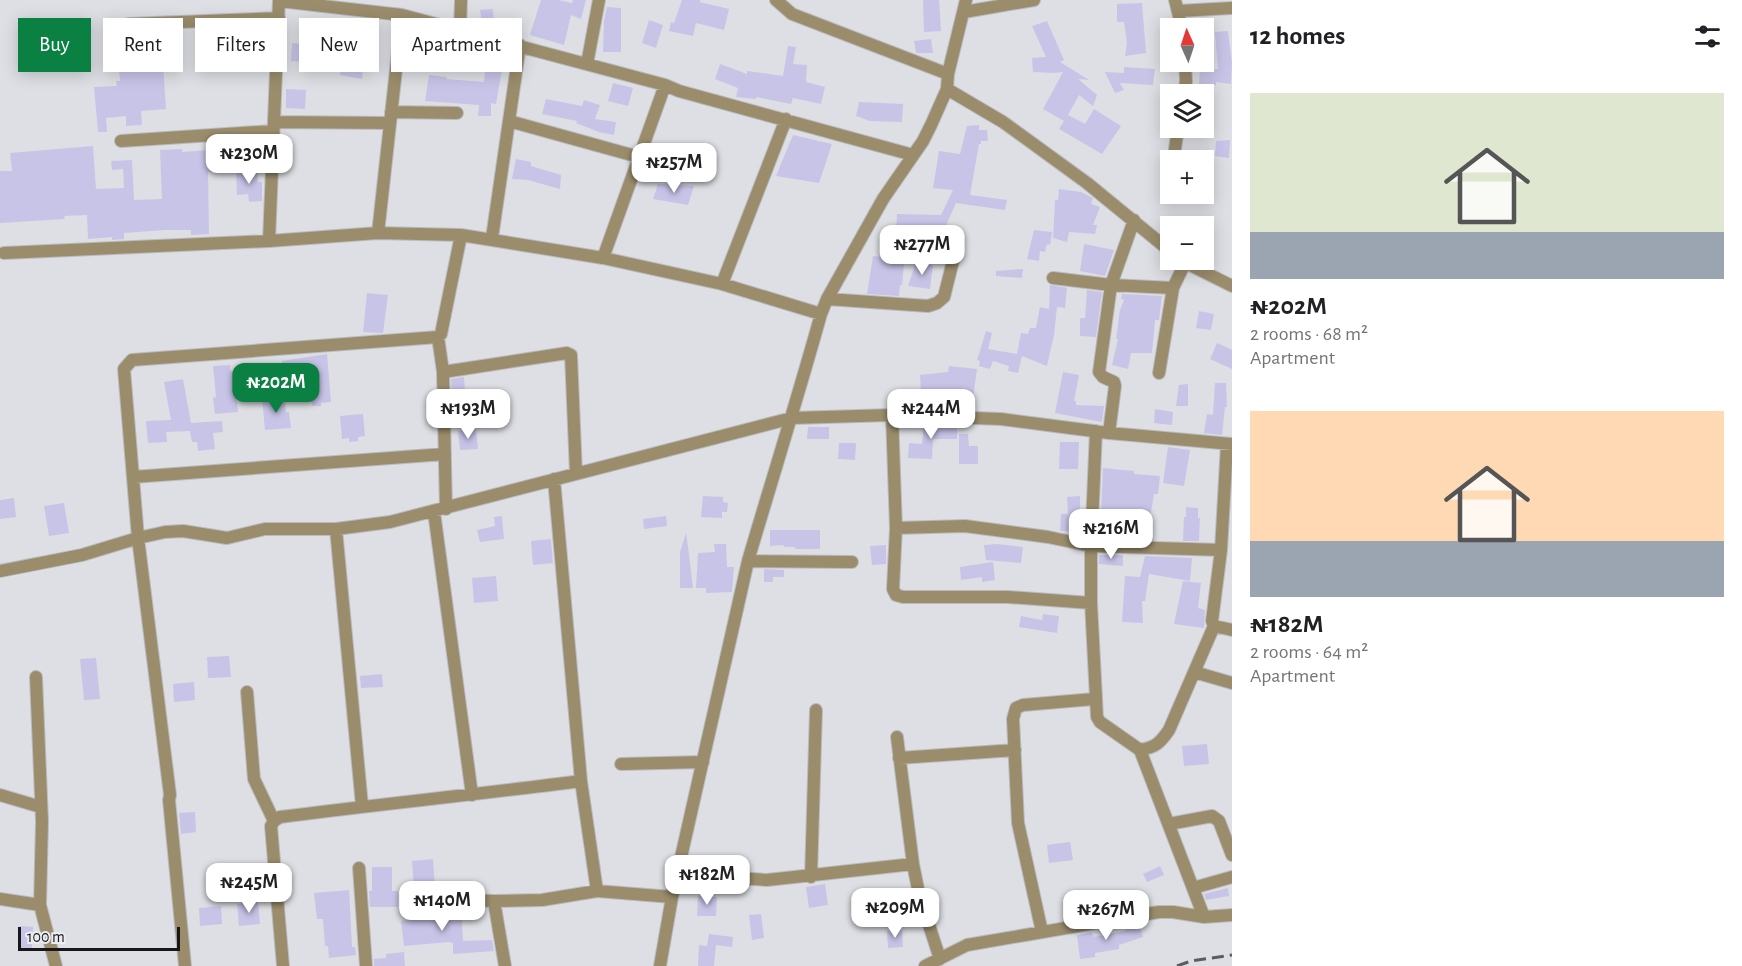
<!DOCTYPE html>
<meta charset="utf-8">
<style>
body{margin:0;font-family:"Alegreya Sans",sans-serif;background:#f2f2f2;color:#202124;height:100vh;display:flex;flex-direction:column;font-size:22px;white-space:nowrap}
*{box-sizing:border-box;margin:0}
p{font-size:20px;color:#757577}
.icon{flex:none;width:33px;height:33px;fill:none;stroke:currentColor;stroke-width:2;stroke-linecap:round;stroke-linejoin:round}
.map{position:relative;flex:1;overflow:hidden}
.details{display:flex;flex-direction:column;background:#fff;width:510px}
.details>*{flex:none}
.guide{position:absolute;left:18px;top:18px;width:570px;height:54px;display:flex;gap:12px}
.needle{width:39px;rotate:357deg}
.fabs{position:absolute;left:1160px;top:18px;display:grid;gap:12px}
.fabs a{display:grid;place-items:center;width:54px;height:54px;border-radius:0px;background:#fff;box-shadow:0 3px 15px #0003;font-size:30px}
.scale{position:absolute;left:18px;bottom:15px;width:162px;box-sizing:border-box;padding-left:6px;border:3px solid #171719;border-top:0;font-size:16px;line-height:21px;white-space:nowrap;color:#171719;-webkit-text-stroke:4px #eaecf1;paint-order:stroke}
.price{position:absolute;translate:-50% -51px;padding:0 14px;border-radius:12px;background:#fff;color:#222;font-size:20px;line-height:39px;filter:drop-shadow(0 2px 3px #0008)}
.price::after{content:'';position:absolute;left:50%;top:36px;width:18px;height:14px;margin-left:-9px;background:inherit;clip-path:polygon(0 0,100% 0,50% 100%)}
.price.active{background:#0b8043;color:#fff}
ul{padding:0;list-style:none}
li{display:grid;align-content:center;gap:12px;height:318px;padding:0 18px}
li span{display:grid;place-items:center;height:186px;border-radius:0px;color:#555}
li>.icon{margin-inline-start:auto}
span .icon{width:108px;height:108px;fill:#fffc;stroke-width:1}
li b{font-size:26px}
h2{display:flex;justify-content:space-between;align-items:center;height:72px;padding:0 18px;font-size:26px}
.chip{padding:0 21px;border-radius:0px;background:#fff;box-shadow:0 3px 15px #0003;font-size:21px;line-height:54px}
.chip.active{background:#0b8043;color:#fff}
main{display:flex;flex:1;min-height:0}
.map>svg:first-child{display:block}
.building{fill:#c8c4e8}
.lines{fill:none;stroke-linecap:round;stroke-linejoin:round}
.street-casing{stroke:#b9bbbf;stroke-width:14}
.street{stroke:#9b8d6c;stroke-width:12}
.rail{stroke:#5b5c5f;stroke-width:3;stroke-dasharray:12 6;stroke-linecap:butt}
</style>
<main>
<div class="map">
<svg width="1232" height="966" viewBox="0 0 1232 966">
<rect width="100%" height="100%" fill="#dddfe4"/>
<path class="building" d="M541,0H558L572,3L573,0H586L581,19L571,15L564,45L530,35Z
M682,0H700V2L729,9L724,30L696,23L693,36L669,31L671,22L674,23Z
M923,0H939L941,31L924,32Z
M1142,3L1146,53L1125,56L1127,43L1124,22H1117V4Z
M607,7L621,8V52H603L604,21Z
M493,9L494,28H483L480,10Z
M649,20L663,25L656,48L642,43Z
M1047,21L1064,60L1060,62L1089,80L1078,79L1097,95L1093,106L1079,95L1068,115L1085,124L1094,109L1121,126L1102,154L1059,129L1064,121L1043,109L1063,72L1053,73L1033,72L1032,58L1046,57L1032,26Z
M261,29L262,61L235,63L233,31Z
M116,31L135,32L136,53L162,51L166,109L141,111L142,125L126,126V116L106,118L107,132H98L94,87L117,86L116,81H120Z
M1228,31L1232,63L1231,84L1216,82V85L1199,84L1200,70L1218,69L1215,32Z
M931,39L933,53H916L914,41Z
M292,43L313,45L311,62L291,61Z
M788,46L796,47L793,64L807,65L806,82L825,87L821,104L793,98L791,104L756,97V99L736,97L738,88L715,79L720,64L747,74V71L783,76Z
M486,62L503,64L496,104L491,103V116H478L479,105L425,101L429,75L447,77L446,79L484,82Z
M341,67L363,69L362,79L340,75Z
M1124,67L1155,69L1153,85L1120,83L1124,90L1115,93L1105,72L1124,73Z
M613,83L633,88L628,106L608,101Z
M286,89L306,90L305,109L286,108Z
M546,99L582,106L584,100L600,105L595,119L616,122L614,135L599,132L576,123L577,121L542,114Z
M859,102L903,104L902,122L870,121L856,116Z
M979,125V130H987L988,141H981V144H979L970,195L1007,200L1005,210L956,203L943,232L961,237L960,242L954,241L950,244L925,236L926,232L907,231L902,285H900L899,296L867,294L873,256L884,257L886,234L896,235L897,214L941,215L953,190L933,188L939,151L960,154L967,126Z
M793,135L832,144L819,183L776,176Z
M1230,140L1229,158L1215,156L1216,141Z
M93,146L96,189L124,188L123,169L112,170L111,161L132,160L134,200L162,199L160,150L182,149V152L211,150L212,172H208L209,234L191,235V230H165L124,233V239L112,240V237L88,239L87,215L64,216L65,219L0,223V171H12L10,153Z
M516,159L531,162V166L561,175L560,189L528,180L512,179Z
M257,169L258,182H262V201L249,202L248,194L237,195L236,170Z
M658,184L694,186L688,205L653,199Z
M1059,189L1081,192L1093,198L1091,204L1100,207L1093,225H1097L1095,234L1069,232L1067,242L1053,238L1055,200H1058Z
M1034,230L1052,232L1050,245L1047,244L1045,252L1040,251L1039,261L1027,259Z
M1084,244L1114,250L1105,276L1080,271Z
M916,262L933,265L930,289L908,286Z
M1023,269L1022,278L996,276V271Z
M1050,285L1067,288L1065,308L1057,307L1054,335L1047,366L1022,356L1018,373L1008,371L1009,366L993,361L990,369L979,366L980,361L977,360L986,331L992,333L988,349L1017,354L1021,333L1028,334L1030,328H1036L1040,307L1049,309Z
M1087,290L1102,292L1096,337L1080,336V318H1085Z
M367,293L388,295L383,333L363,332Z
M1122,294L1162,296L1159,320H1155L1152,353H1131L1128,369L1112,365L1118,339H1116L1120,310L1124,300L1121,299Z
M1199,311L1214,314L1211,330L1196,328Z
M1217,343L1232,350V369L1210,359Z
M327,354L331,402L321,403V406H312L309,388L286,391L282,361Z
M230,365V371L256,369L257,391L236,393L238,412L215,414L213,398L216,397L213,366Z
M949,366L977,369L972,405L958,403L959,395L942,393H921L920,375L948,372Z
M1063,372L1079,375L1074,401H1076V405L1104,406L1102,422L1055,413Z
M464,377L466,404L452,405L451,379Z
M183,379L191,423L222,421L223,432L213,433L215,449L198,451L197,442H192L190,431L166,432L167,442L148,443L146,421L171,420L164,382Z
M1215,383H1226L1227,407H1225L1222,435L1204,433L1207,414L1213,415Z
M1188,384V406H1176L1179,385Z
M284,397L286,412H289L291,428L265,430L262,398Z
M1155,409L1173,412L1172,425L1154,423Z
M363,414L365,436L358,437V441L349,442V438L342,439L340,416Z
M924,424L957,426V439H933L932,459L908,458L909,443L922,444Z
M808,427H829V439H807Z
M476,430L478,449L460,450L458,431Z
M959,434H968L969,446H978V464H959Z
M1060,442H1079L1078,469H1059Z
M839,443H856L855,460L838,459Z
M1168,447L1190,450L1184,486L1163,483Z
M1103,468L1134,471V474L1160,476L1158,494H1154L1150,518L1143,519L1142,536L1121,534L1113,536V538H1100Z
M703,496L723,497V502L728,503L727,512H722V518L701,517Z
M1080,496V531H1060L1061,514H1068L1067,497Z
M14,498L16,517L0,519V500Z
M64,503L69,533L49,536L44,506Z
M1186,507L1198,508V518H1200L1199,541H1183L1184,517H1186Z
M502,516L504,539L480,542L477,530L495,526L494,517Z
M666,516L667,526L644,529L643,519Z
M770,530H820V549H795V547H785L783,545L770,546Z
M686,533L689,554L693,588H680V552Z
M551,539L553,563L533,565L531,541Z
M714,544H726L727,567H734L732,592L706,593V588H696L698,553L715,552Z
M998,544L1023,547L1021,563L986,560L984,545Z
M886,545V564L872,565L870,546Z
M1099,555H1123V566L1099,564Z
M1145,556L1192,558L1190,581L1149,574L1145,601H1142L1143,623L1122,622L1125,576L1140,577Z
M993,562L995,580L982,582V577L961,580L960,567Z
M764,569L784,570V577H773V582H764Z
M496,576L498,601L474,603L472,578Z
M1183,581L1201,583L1198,608L1205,610L1204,628L1174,624Z
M1043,614L1059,616L1057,633L1019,627L1021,616L1042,620Z
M229,656L231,677L208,678L207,657Z
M96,658L100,699L84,700L80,659Z
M382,674L383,687L361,688L360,676Z
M194,682L195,700L174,702L173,684Z
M1207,744L1209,764L1184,766L1182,746Z
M195,812L196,832L181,834L179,813Z
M1070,842L1073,860L1049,863L1047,845Z
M433,859L435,887L414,888L412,861Z
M1160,866L1164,875L1147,882L1143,874Z
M372,867H392V891H398V907H370L369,891H372Z
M259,868L261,891L251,892V886L222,888V873L250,871V869Z
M825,884L828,905L809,908L806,887Z
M1228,888L1229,896L1206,900L1204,894Z
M349,890L352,947H355L356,955L329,958L328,946H325L323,919H317L314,893Z
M698,896L717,897L716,916H697Z
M258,902L260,924L239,926L237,904Z
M221,906L222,924L200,926L199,908Z
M447,908H461L463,941L492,940L494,951L453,954V943L449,942L404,946L401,921L415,919V915L448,914Z
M761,914L764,938L752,940L749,915Z
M1139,924L1143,937L1119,945V949L1095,953V957L1080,959L1077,935L1092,932L1093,937L1126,931L1125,928Z
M20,926L33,927L32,948H18Z
M902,930L903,947L888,948L887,931Z
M709,934L733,937L732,947L716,945L714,966H698L699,945L707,946Z
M404,952L405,966H374V959L386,958V954Z"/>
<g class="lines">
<defs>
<path id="street" d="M776,0L792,14L948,74
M1175,0L1182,28
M279,1L402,15L665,85L679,91L913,155
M1178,11L1232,8
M964,12L1034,0
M129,24L279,18
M460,31L461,0
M587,64L599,0
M947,89L1003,122L1087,183L1170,251
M1184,94L1186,81L1185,62
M391,112L457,113
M509,121L639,157
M274,122L390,123
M121,141L273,131
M1175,149L1178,128
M378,233L402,15
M492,238L520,45
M269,241L279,0
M4,253L269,241L378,233L461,235L603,258L722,284L821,314
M603,258L665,85
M1180,260L1232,286
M1053,278L1111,285L1173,288L1185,263
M722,284L786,119
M827,299L928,306L937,303L944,297L956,249
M438,337L443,372L567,353L571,355L576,473
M443,372L446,509
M1159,373L1173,288
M892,415L896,528L893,589L896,595L903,597H1008L1091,603
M1096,431L1091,546V603L1097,717L1100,722L1140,750L1204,917
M1109,433L1115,386L1114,382L1103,377L1099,372L1111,285L1134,220
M133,477L445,454
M554,479L581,781L597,891
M434,512L472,795
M896,528L965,526L1048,537L1091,546L1221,550
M336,529L362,806
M748,561L852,562
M0,571L82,555L138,538L165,532L183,531L227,538L265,529H336L390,522L792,418L892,415L1001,419L1109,433L1232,444
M1214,626L1232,630
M1194,672L1232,683
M36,677L42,821L40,905L56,966
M247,692L254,779L274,821L271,826L283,966
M897,737L913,864L919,894L940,959
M1140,750C1156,747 1160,743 1169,730L1214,626L1212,621L1221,550L1227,444
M899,758L1015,750
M621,764L703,762
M0,795L41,807
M274,821L280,817C381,804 481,794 581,781
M1169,824L1212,816L1219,821L1232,855
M359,868L366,966
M678,874L767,880L913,864
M811,877L816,710
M1193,888L1232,877
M407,898L494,901L542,900L597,891L672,897
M0,899L40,905
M494,901L505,966
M1042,932L1018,823L1013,719L1016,708L1023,705L1094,699
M185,966L169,800L170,795L138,538L124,369L132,360L438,337L441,334L461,235
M660,966L672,897L748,561C772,479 798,397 821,314L827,299L883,199L923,141L931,125L947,89L948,74L966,0
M925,966L967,945L1159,912H1173L1204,917L1232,915"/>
</defs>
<use href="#street" class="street-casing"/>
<use href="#street" class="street"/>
<path class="rail" d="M1177,966L1191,961L1232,955"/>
</g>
</svg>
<div class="fabs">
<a><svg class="needle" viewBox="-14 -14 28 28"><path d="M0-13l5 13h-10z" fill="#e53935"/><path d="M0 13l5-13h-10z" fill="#757577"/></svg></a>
<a><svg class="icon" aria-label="layers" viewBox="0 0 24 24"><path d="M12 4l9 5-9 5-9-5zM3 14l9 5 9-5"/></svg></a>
<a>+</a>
<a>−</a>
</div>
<div class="scale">100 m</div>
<b class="price" style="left:249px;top:185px">₦230M</b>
<b class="price" style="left:674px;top:194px">₦257M</b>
<b class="price" style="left:922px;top:276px">₦277M</b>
<b class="price active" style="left:276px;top:414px">₦202M</b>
<b class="price" style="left:468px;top:440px">₦193M</b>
<b class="price" style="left:931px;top:440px">₦244M</b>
<b class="price" style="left:1111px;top:560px">₦216M</b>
<b class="price" style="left:707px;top:906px">₦182M</b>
<b class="price" style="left:249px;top:914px">₦245M</b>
<b class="price" style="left:442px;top:932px">₦140M</b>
<b class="price" style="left:895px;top:939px">₦209M</b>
<b class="price" style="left:1106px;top:941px">₦267M</b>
<div class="guide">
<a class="chip active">Buy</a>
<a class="chip">Rent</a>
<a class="chip">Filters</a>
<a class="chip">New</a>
<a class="chip">Apartment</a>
</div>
</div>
<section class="details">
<h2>12 homes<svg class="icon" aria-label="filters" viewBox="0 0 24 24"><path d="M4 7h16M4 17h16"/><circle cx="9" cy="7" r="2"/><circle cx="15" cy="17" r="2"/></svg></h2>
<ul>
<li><span style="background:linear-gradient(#dfe7d0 75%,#9aa5b1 0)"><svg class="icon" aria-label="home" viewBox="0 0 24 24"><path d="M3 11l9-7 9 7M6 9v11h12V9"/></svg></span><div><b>₦202M</b><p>2 rooms · 68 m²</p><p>Apartment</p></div></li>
<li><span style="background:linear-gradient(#ffd9b3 70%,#9aa5b1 0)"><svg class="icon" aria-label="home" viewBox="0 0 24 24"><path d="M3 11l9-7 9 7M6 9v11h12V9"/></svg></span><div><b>₦182M</b><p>2 rooms · 64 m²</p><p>Apartment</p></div></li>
</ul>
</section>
</main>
